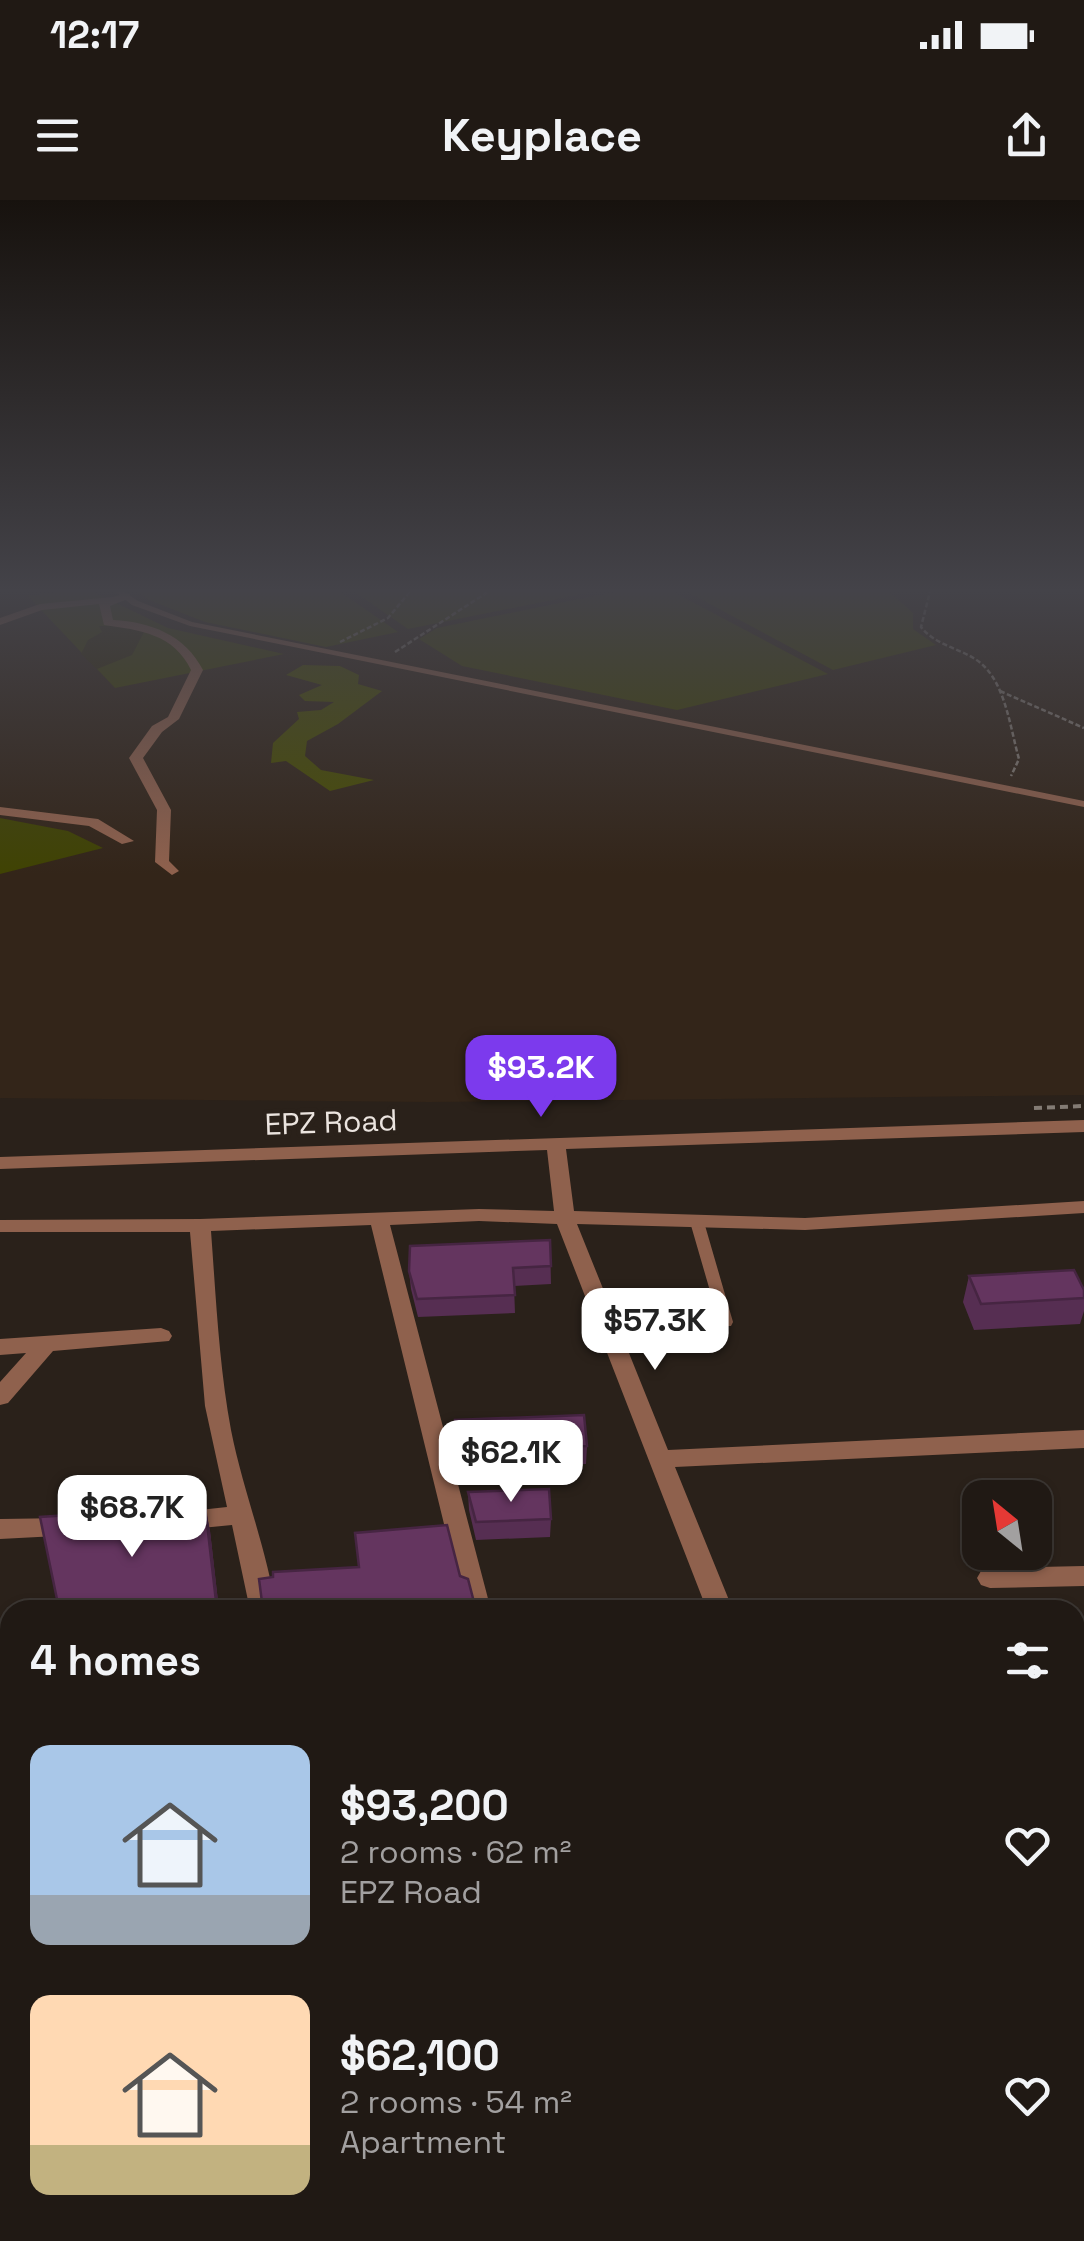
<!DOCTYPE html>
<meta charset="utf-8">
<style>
body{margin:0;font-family:"Space Grotesk",sans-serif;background:#2d2622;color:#f1f3f6;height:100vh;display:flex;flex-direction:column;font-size:38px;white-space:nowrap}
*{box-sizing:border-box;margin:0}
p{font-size:32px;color:#a2a0a0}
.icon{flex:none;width:55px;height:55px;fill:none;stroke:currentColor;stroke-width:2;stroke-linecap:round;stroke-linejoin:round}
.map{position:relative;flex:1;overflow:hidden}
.side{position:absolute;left:0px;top:1400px;width:1085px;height:642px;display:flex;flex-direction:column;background:#201914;border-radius:30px 30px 0 0;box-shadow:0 2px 8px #0004,0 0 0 2px #3d3834}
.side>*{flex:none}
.needle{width:65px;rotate:330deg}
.fabs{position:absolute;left:962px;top:1280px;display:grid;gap:20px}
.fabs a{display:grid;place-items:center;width:90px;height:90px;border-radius:20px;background:#201914;box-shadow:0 2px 8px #0004,0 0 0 2px #3d3834;font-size:50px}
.price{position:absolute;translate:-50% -85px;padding:0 22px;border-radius:20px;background:#fff;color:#222;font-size:32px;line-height:65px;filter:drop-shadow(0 2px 5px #0008)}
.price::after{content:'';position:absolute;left:50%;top:60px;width:30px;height:22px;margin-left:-15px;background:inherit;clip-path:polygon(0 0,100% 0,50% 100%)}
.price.on{background:#7c3aed;color:#fff}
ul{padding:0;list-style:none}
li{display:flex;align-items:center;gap:30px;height:250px;padding:0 30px}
li span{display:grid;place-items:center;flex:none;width:280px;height:200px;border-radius:20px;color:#555}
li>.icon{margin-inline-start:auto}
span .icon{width:120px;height:120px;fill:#fffc;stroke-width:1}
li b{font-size:42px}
h2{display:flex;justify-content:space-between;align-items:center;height:120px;padding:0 30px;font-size:42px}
.status{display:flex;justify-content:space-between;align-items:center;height:70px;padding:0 50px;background:#201914;direction:ltr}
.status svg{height:28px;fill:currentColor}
header{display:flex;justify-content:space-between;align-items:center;height:130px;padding:0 30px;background:#201914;font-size:45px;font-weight:700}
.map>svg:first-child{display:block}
.built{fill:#332519}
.green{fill:#404303}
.forest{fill:#494d00}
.sand{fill:#322a09}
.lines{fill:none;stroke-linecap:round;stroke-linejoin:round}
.path-far1{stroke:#837b74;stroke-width:2.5;stroke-dasharray:5 2.5;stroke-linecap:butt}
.path{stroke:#837b74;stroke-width:4;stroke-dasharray:8 5;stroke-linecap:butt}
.service{fill:#8f614d;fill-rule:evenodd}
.minor{fill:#8f614d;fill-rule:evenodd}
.wall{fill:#562e52}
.shaded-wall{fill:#462542}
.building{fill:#64355f;stroke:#462542;stroke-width:2.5}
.labels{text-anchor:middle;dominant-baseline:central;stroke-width:9;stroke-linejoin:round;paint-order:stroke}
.street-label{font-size:30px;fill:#ebe4df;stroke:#2a211a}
</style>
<div class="status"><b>12:17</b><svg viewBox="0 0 49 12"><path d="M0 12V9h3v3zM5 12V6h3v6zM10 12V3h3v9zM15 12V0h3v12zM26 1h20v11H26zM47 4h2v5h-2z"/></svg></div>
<header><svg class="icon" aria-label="menu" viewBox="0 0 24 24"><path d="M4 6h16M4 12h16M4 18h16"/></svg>Keyplace<svg class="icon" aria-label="share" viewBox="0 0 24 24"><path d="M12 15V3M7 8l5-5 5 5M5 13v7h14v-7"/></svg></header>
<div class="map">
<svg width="1084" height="2041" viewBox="0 0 1084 2041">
<rect width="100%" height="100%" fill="#2a211a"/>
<path class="built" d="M0,388H1084V895L429,902L0,898Z"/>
<path class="green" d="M85,388L168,428L284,454L115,488L28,396Z
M131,388H335L398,432L326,447L205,422L149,400Z
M349,388H612L408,429Z
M633,388H666L828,474L677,510L462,466L419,439L437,428Z
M680,388H885L913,413V429L936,445L833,470Z
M0,618L68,631L103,648L0,674Z"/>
<path class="forest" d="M303,465L340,466L359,475L358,484L382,491L338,524L307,541L305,556L321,570L374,580L330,591L286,561L271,563L273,543L299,519L297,512L321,510L334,502L305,501L299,495L322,485L286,475Z"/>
<path class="sand" d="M99,426H123L144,432L132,455L97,469L81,454L88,440L102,432Z"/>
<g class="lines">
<path class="path-far1" d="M931,388L921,427C934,444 958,448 975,459C1005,477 1010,528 1019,559L1011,576
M340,442L388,418L413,388
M395,452L494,388
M1000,491L1084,528"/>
<path class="path" d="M1034,908L1084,906"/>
<path class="service" d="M111,388H119L138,401L192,422L1084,601V607L190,426L132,405Z
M697,1018L704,1022L733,1122L731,1126H721L719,1122L690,1022Z"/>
<path class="minor" d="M126,393L130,394V398L110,406L113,420C151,422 185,435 203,470L179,519L162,532L143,558L171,610L169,661L179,671L172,675L155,662L157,610L129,558L152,526L168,517L191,470C174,434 140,430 104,425L99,404L42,410L0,425V418L40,404L113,397Z
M0,607L98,619L134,641L122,644L89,626L0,615Z
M1084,920V932L566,949L574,1011L805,1018L1084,1001V1013L805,1030L577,1024L668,1250L1084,1230V1248L675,1267L733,1410H707L557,1024L479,1021L390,1025L491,1410H465L371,1025L211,1031C216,1098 219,1165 231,1230C243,1291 267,1349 276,1410H250L232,1325L181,1330L172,1327L169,1320L172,1313L227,1307L205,1206L190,1032H0V1020L200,1019L479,1009L554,1011L547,950L0,969V957Z
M161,1128L169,1131L172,1136L169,1141L53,1151L8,1203L0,1205V1182L26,1153L0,1155V1139Z
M67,1318L76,1321L79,1328L76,1335L0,1339V1319Z
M1084,1366V1386L990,1388L981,1385L977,1378L981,1371L990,1368Z
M10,1578V1604L0,1605V1579Z
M1084,1667V1695L1075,1696V1668Z
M154,2032H188L189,2041H155Z
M642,2032H677L678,2041H644Z
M944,2032H979L982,2041H947Z"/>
</g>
<path class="wall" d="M550,1040L551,1084L514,1086L515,1113L418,1117L411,1089L409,1071Z
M969,1076L1084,1090V1111L1080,1124L974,1130L963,1102Z
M455,1220L587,1246L586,1264L458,1269Z
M468,1292L551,1319L550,1337L476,1340L469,1310Z
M205,1306L210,1331L219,1410H60L40,1317Z
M1075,1437H1084V1533L1075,1534Z
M10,1694V1793L0,1794V1695Z
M1075,1724H1084V1822L1075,1788Z"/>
<path class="shaded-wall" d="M205,1306L210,1331L219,1410H217Z"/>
<path class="building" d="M550,1040L551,1066L513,1068L515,1095L417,1099L409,1071L410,1046Z
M1074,1070L1084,1090V1098L981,1104L969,1076Z
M584,1215L587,1246L457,1250L455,1220Z
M549,1289L551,1319L476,1322L468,1292Z
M205,1306L217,1410H110V1405L59,1409L40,1317Z
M447,1325L460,1376L468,1379L476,1410H263L259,1379L273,1377V1372L359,1367L355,1333Z
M1075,1437H1084V1516H1075Z
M10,1694V1768L0,1769V1695Z
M1075,1724H1084V1755Z
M205,2032H429L431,2041H205Z"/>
<linearGradient id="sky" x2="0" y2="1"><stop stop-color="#17120e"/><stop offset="0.58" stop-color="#444349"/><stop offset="1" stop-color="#444349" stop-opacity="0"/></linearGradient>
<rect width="1084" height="674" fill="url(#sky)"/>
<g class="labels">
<g class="street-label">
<text transform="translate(331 922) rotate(-2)">EPZ Road</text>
</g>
</g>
</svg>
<div class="fabs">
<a><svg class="needle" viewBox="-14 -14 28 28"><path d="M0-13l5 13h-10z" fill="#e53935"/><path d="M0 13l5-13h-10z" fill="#a2a0a0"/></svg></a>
</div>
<b class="price on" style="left:541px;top:920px">$93.2K</b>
<b class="price" style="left:655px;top:1173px">$57.3K</b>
<b class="price" style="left:511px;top:1305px">$62.1K</b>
<b class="price" style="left:132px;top:1360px">$68.7K</b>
<section class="side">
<h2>4 homes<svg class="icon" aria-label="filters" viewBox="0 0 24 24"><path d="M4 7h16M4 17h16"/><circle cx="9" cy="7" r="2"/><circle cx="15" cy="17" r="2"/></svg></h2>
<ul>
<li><span style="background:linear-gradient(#a9c7e8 75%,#9aa5b1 0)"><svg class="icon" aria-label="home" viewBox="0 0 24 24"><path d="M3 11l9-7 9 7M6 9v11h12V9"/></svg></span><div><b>$93,200</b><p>2 rooms · 62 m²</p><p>EPZ Road</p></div><svg class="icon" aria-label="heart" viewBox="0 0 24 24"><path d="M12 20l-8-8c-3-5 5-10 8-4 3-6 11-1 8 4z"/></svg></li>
<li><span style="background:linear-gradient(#ffd9b3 75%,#c2b280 0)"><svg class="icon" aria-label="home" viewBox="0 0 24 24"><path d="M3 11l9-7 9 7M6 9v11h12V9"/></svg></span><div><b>$62,100</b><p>2 rooms · 54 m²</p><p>Apartment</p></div><svg class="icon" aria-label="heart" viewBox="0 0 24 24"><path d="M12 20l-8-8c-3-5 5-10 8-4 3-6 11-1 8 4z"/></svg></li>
</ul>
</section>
</div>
